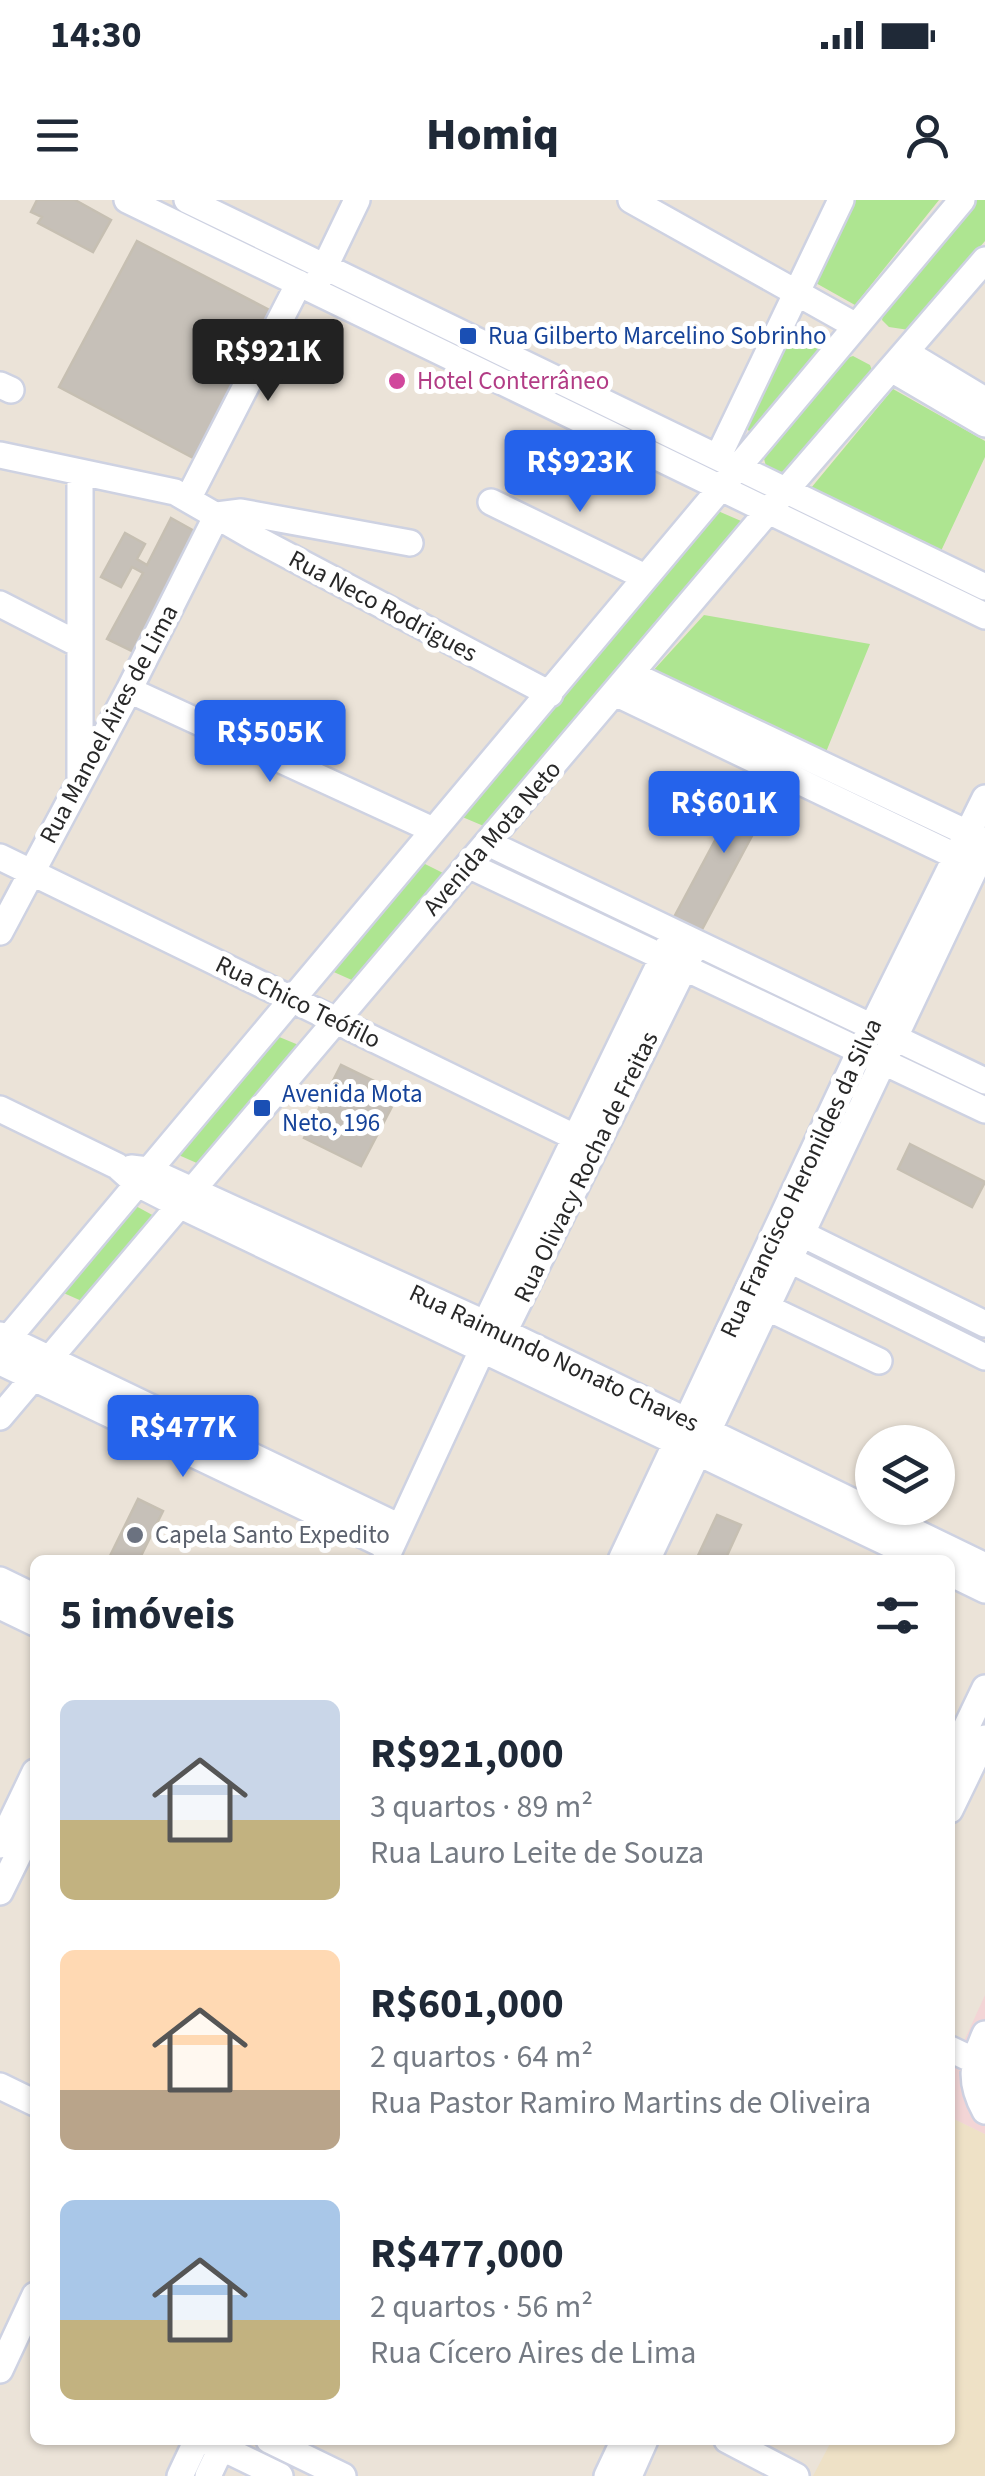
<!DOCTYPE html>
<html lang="pt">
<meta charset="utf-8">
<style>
body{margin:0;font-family:"Source Sans 3",sans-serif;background:#f2f2f3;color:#1f2937;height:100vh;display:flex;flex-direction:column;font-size:38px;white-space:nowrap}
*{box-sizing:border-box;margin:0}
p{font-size:32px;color:#747a83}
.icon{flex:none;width:55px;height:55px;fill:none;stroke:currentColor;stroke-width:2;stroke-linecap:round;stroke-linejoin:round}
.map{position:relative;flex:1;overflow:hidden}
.side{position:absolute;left:30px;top:1355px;width:925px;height:890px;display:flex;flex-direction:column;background:#fff;border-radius:15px;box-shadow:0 2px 8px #0004}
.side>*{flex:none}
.controls{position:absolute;left:855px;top:1225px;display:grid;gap:20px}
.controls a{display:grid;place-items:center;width:100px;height:100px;border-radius:50%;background:#fff;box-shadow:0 2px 8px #0004;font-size:50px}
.price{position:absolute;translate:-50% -85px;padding:0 22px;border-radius:10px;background:#2563eb;color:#fff;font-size:32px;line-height:65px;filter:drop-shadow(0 2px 5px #0008)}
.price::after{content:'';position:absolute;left:50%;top:60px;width:30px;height:22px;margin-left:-15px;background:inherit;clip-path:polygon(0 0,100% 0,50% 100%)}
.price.on{background:#222;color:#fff}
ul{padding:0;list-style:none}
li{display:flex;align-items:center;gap:30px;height:250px;padding:0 30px}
li span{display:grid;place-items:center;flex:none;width:280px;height:200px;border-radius:15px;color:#555}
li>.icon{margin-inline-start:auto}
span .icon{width:120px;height:120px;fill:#fffc;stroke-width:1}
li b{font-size:42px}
h2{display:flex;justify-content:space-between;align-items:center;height:120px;padding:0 30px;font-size:42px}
.status{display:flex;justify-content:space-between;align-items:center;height:70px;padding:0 50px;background:#fff;direction:ltr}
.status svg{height:28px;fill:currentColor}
header{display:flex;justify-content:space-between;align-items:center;height:130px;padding:0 30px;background:#fff;font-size:45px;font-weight:800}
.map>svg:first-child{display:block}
.education{fill:#eee1c6}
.medical{fill:#f3d5d6}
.green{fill:#aee591}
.building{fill:#c6c0b8;stroke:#c6bfb2;stroke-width:2.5}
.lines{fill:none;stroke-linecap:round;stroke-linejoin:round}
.minor-casing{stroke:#ced2e2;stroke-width:30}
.minor{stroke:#fff;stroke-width:25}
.transit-dot{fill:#1a4fb4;stroke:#fff;stroke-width:4}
.hotel-dot{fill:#d1479c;stroke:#fff;stroke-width:4}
.worship-dot{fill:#6b7280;stroke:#fff;stroke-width:4}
.labels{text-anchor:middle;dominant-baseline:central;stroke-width:10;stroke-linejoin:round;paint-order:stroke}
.transit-label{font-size:25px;fill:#164399;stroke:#fff;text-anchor:start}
.hotel-label{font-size:25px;fill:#b23c85;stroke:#fff;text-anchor:start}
.street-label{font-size:25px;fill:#282828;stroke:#fff}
.worship-label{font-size:25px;fill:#5b616d;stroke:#fff;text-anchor:start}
</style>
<div class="status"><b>14:30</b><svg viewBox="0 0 49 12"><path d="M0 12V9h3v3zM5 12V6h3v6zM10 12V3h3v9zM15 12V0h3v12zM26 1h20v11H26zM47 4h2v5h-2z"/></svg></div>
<header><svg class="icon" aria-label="menu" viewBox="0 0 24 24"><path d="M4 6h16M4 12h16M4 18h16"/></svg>Homiq<svg class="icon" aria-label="person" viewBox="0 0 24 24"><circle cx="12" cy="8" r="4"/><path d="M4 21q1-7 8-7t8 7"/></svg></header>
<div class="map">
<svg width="985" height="2276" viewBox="0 0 985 2276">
<rect width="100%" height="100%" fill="#ebe3d8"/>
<path class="education" d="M950,1917L985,1934V2276H813L832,2240H950Z"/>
<path class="medical" d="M985,1795V1934L950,1917V1872Z"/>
<path class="green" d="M853,0H939L855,105L814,82Z
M974,0H985V41L909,130L889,127L882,120L884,110Z
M793,122L828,144L753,234L744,227Z
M853,156L870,165L873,173L791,273L767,270L763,255L847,158Z
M893,189L985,241V257L941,351L811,288Z
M718,311L748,324L486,627L460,616Z
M704,415L870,444L826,552L651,473Z
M417,660L443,673L354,781L327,769Z
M272,834L301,846L199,964L174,953Z
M134,1005L156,1017L84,1102L59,1091Z"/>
<path class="building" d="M37,0H75L111,20L93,52L38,23L42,17L31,12Z
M137,41L279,115L201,262L59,187Z
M171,318L196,332L134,452L107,439L143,373L132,367L121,387L101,377L125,333L145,344L137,359L147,365Z
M749,577L776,591L699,735L672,721Z
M341,865L399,893L361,966L304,938Z
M910,944L985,982L972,1007L898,969Z
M138,1299L163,1311L139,1360H108Z
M717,1315L741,1325L725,1360H696Z"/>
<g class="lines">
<defs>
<path id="minor" d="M127,0L985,416
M187,0L985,387
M631,0L856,126
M318,81L357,0
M907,153L985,200
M893,170L985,224
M0,185L11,190
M0,255L175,292L253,337L550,494
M718,257L841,0
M80,272V577
M188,299L299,83
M491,302L645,377
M217,315L241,312L410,343
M0,404L80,445
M631,474L980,639
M129,490L433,630
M615,493L972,664
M488,643L985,881
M0,657L595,947
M468,665L985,910
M0,732L129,490L217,315
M0,909L117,966L136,983L179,1005L923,1360
M131,968L148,970L504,1132L985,1366
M792,1029L985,1124
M776,1053L985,1157
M768,1108L879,1161
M0,1135L400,1327
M491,1142L504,1132L692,752
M0,1148L962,0
M0,1162L390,1348
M0,1217L786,290L985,60
M385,1360L483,1148L485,1124L674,734
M621,1360L860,851L985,598
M647,1360L985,647
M950,1373L985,1390
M0,1380L35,1397
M0,1406L35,1423
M950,1561L985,1488
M950,1610L985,1538
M0,1645L35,1572
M0,1692L35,1621
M985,1834C972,1863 969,1882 985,1911
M950,1849L973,1860
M0,1886L35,1903
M0,2170L35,2095
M206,2240L280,2276
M269,2240L343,2276
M727,2240L796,2276
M180,2276L197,2240
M208,2276L225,2240
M607,2276L624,2240
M629,2276L645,2240"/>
</defs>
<use href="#minor" class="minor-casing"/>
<use href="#minor" class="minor"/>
</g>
<g class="transit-dot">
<rect x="458" y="126" width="20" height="20" rx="5"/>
<rect x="252" y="898" width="20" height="20" rx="5"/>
</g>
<circle class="hotel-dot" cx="397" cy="181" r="10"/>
<circle class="worship-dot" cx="135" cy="1335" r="10"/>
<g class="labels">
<g class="transit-label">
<text x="488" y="136">Rua Gilberto Marcelino Sobrinho</text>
<text x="282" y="894">Avenida Mota<tspan x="282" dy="29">Neto, 196</tspan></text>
</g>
<g class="hotel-label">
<text x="417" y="181">Hotel Conterrâneo</text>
</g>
<g class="street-label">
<text transform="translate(383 406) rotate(28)">Rua Neco Rodrigues</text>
<text transform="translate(109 524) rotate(-62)">Rua Manoel Aires de Lima</text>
<text transform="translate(492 638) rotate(-49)">Avenida Mota Neto</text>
<text transform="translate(298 802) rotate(26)">Rua Chico Teófilo</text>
<text transform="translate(586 967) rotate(-64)">Rua Olivacy Rocha de Freitas</text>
<text transform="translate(801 978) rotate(-65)">Rua Francisco Heronildes da Silva</text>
<text transform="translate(554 1158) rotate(25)">Rua Raimundo Nonato Chaves</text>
</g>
<g class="worship-label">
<text x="155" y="1335">Capela Santo Expedito</text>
</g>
</g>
</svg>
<div class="controls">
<a><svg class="icon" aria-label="layers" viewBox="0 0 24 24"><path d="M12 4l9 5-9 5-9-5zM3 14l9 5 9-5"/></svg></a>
</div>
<b class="price on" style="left:268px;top:204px">R$921K</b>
<b class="price" style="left:580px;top:315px">R$923K</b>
<b class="price" style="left:270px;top:585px">R$505K</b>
<b class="price" style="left:724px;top:656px">R$601K</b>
<b class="price" style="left:183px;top:1280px">R$477K</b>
<section class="side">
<h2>5 imóveis<svg class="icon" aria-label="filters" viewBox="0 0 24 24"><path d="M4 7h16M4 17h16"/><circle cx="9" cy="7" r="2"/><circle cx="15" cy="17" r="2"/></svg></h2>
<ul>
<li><span style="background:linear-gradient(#c9d6e8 60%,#c2b280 0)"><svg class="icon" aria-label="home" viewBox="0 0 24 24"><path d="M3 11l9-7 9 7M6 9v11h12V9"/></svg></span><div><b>R$921,000</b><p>3 quartos · 89 m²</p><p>Rua Lauro Leite de Souza</p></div></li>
<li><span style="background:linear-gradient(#ffd9b3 70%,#b9a48a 0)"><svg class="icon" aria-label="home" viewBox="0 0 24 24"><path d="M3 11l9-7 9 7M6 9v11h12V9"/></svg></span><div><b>R$601,000</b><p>2 quartos · 64 m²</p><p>Rua Pastor Ramiro Martins de Oliveira</p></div></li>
<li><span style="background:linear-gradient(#a9c7e8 60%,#c2b280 0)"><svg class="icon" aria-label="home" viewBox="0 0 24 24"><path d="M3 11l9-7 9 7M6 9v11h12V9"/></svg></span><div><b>R$477,000</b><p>2 quartos · 56 m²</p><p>Rua Cícero Aires de Lima</p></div></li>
</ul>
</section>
</div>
